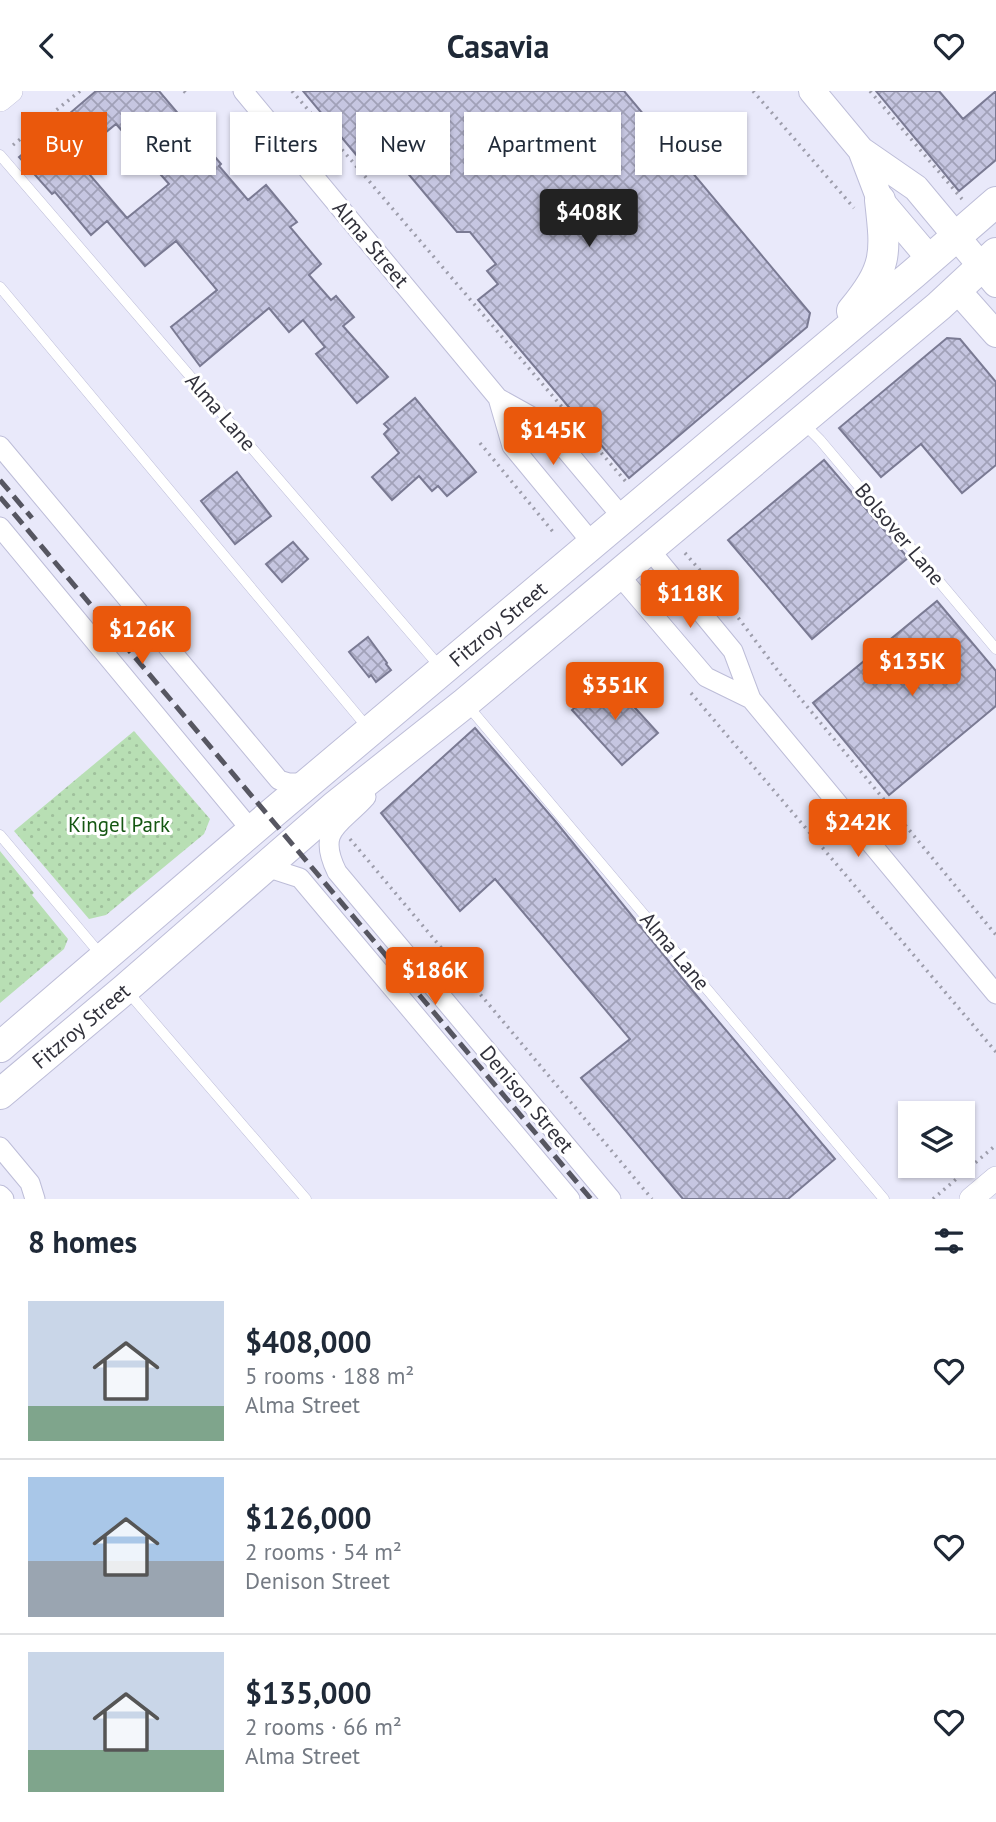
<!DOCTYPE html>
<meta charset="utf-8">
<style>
body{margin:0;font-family:"PT Sans",sans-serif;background:#f2f2f3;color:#1f2937;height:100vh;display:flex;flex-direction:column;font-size:26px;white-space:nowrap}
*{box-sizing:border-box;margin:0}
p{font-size:23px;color:#747a83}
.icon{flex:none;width:38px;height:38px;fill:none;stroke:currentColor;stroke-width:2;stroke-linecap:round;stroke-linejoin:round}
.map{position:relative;height:1108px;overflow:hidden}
.drawer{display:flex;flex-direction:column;background:#fff;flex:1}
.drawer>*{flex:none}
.hud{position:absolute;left:21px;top:21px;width:956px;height:63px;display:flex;gap:14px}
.fabs{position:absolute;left:898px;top:1010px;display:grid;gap:14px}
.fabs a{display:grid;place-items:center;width:77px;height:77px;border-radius:0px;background:#fff;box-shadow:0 2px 5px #0004;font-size:35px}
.price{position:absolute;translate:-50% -60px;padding:0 16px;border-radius:7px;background:#ea580c;color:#fff;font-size:23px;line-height:46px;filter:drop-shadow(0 2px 4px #0008)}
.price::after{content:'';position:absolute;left:50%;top:42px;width:21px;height:16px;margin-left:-10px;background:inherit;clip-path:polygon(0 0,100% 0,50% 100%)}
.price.current{background:#222;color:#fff}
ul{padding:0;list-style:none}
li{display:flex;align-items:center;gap:21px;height:175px;padding:0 28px}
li+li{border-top:2px solid #e0e1e3}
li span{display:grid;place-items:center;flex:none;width:196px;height:140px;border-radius:0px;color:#555}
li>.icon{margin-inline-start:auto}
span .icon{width:84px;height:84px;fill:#fffc;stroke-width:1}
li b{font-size:30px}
h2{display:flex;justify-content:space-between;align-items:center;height:84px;padding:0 28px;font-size:30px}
.pill{padding:0 24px;border-radius:0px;background:#fff;box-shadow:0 2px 5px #0004;font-size:24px;line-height:63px}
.pill.current{background:#ea580c;color:#fff}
header{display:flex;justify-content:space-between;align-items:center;height:91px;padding:0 28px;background:#fff;font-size:32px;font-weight:600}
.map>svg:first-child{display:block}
.green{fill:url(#green-dots)}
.building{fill:url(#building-cross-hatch);stroke:#7a7a93;stroke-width:2}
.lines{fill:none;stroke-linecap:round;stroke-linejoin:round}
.service-casing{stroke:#bdbdd8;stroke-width:11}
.minor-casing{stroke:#bdbdd8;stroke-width:21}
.tertiary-casing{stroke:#bdbdd8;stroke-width:24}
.secondary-casing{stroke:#bdbdd8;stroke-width:28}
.primary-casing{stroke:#bdbdd8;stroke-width:32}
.path{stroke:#9d9dab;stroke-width:3.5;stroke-dasharray:2 5;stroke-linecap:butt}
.service{stroke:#fff;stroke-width:10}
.minor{stroke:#fff;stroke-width:19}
.tertiary{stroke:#fff;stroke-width:23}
.secondary{stroke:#fff;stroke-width:26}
.primary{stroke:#fff;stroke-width:30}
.rail{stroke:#565661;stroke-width:5;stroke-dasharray:14 7;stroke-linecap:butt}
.labels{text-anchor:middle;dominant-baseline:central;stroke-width:6;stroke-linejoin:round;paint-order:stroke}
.street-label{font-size:21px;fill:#31313b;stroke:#fff}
.park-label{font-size:21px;fill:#155712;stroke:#fff}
</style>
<header><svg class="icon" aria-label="back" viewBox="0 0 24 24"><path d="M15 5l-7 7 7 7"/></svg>Casavia<svg class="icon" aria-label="heart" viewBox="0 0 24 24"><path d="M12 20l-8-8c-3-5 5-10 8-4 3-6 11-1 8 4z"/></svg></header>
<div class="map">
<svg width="996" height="1108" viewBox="0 0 996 1108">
<defs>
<pattern id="green-dots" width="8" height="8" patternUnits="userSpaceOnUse" patternTransform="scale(1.75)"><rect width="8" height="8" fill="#b8dfb4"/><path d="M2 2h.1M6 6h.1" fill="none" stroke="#9fc09c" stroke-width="1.8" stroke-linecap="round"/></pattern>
<pattern id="building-cross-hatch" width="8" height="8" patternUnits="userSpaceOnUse" patternTransform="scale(1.75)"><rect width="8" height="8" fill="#c6c6e1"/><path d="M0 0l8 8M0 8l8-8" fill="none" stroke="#a1a1b8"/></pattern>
</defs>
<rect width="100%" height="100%" fill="#e9e9fa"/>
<path class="green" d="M134,640L210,728L204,743L106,824L89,828L14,740Z
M0,760L34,802L32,804L68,848L64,858L0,912Z"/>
<path class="building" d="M96,0H159L221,73L219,75L248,109L266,94L297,131L290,136L321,173L309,184L331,209L336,205L354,226L343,235L388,286L357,312L316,263L325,256L303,229L289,241L269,217L200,275L171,236L217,199L176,150L145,175L107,130L91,144L55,101L52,103L19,66L38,50L54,69L82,46L97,65L83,76L127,127L169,93L116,33L94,51L70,22Z
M303,0H624L810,222L807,236L629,387L478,209L498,193L487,180L496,173L470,141H457L390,61L368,78Z
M876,0H939L963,28L996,0V69L959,100Z
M947,247L960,248L996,291V374L962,402L921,353L881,386L839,337Z
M415,307L476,381L447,405L438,395L432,400L419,385L392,409L372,386L399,362L384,343L389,338L384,333Z
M824,369L908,467L812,548L728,449Z
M237,381L271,425L235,453L201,410Z
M293,451L308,468L282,491L266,473Z
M937,510L996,580V615L889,704L813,612Z
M368,546L387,572L386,573L391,579L376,591L371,584L369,586L349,561Z
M598,596H616L658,642L622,674L572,619Z
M475,637L556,731L692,899L835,1068L788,1108H683L581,987L630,948L495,788L460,820L381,722Z"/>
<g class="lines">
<defs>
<path id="service" d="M0,64L440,576
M0,196L367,636
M803,332L820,349L996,558
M468,615L884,1108
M0,744L101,864
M128,901L306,1108"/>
<path id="minor" d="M243,0L498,307L512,355L593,453
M498,307L543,332L623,427
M0,355L279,689L289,692H309
M0,436L252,740
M649,458L733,560L751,608L996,903
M619,484L706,586L751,608
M366,706C340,735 316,738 337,781L611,1108
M266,776L300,787L570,1108
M0,1056L30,1092L35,1108
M0,1104L4,1108"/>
<path id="tertiary" d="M0,9L11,0
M971,1108L996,1087"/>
<path id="secondary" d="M812,0L861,59L916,97L996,193
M861,59L880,109L930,168
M957,199L996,243"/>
<path id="primary" d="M852,220C888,176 886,163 880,109
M0,956L269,725L913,183L996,111
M0,1003L125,898L334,716L465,612L939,215L996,162"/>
</defs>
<use href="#service" class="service-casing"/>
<use href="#minor" class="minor-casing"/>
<use href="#tertiary" class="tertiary-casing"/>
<use href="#secondary" class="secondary-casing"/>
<use href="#primary" class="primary-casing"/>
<path class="path" d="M184,0L187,3
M292,0L627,392
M753,0L854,117
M870,0L962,108
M13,54L80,0
M480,352L554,442
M685,462L719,501L781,584L996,844
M691,602L996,961
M350,748L652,1108
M933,1108L996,1054"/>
<use href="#service" class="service"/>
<use href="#minor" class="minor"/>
<use href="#tertiary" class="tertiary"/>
<use href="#secondary" class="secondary"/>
<use href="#primary" class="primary"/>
<path class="rail" d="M0,389L32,427
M0,406L591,1108"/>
</g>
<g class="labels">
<g class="street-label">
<text transform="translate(371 153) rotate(50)">Alma Street</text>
<text transform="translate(221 321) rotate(49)">Alma Lane</text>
<text transform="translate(900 443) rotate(50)">Bolsover Lane</text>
<text transform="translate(498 533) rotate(-40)">Fitzroy Street</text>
<text transform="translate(675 860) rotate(50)">Alma Lane</text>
<text transform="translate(81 935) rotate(-40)">Fitzroy Street</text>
<text transform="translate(527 1008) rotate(50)">Denison Street</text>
</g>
<g class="park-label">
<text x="119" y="733">Kingel Park</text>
</g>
</g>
</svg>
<div class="fabs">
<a><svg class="icon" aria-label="layers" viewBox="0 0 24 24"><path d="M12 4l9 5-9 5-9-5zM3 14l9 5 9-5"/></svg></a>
</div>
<b class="price current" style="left:589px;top:158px">$408K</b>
<b class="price" style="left:553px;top:376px">$145K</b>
<b class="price" style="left:690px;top:539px">$118K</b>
<b class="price" style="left:142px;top:575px">$126K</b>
<b class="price" style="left:912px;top:607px">$135K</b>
<b class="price" style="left:615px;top:631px">$351K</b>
<b class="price" style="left:858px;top:768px">$242K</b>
<b class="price" style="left:435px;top:916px">$186K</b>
<div class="hud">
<a class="pill current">Buy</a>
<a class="pill">Rent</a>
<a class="pill">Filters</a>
<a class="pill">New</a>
<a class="pill">Apartment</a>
<a class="pill">House</a>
</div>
</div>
<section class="drawer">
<h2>8 homes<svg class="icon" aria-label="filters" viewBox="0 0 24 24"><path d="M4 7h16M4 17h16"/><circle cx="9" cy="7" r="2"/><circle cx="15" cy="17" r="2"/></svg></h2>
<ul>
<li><span style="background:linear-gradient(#c9d6e8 75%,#7fa58c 0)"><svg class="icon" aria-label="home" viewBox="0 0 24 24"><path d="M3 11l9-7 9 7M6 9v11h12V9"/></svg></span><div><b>$408,000</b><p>5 rooms · 188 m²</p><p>Alma Street</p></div><svg class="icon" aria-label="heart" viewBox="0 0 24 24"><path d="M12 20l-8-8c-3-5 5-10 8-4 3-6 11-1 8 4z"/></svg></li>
<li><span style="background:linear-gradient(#a9c7e8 60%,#9aa5b1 0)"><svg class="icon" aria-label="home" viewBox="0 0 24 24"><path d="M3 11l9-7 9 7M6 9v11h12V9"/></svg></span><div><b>$126,000</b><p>2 rooms · 54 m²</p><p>Denison Street</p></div><svg class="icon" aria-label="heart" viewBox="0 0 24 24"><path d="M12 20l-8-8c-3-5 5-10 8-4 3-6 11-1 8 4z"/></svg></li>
<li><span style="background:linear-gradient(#c9d6e8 70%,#7fa58c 0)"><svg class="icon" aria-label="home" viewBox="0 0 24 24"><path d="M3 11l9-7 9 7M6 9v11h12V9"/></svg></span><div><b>$135,000</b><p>2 rooms · 66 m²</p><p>Alma Street</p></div><svg class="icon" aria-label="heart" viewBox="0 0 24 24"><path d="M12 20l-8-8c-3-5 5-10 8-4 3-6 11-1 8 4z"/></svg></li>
</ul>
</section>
